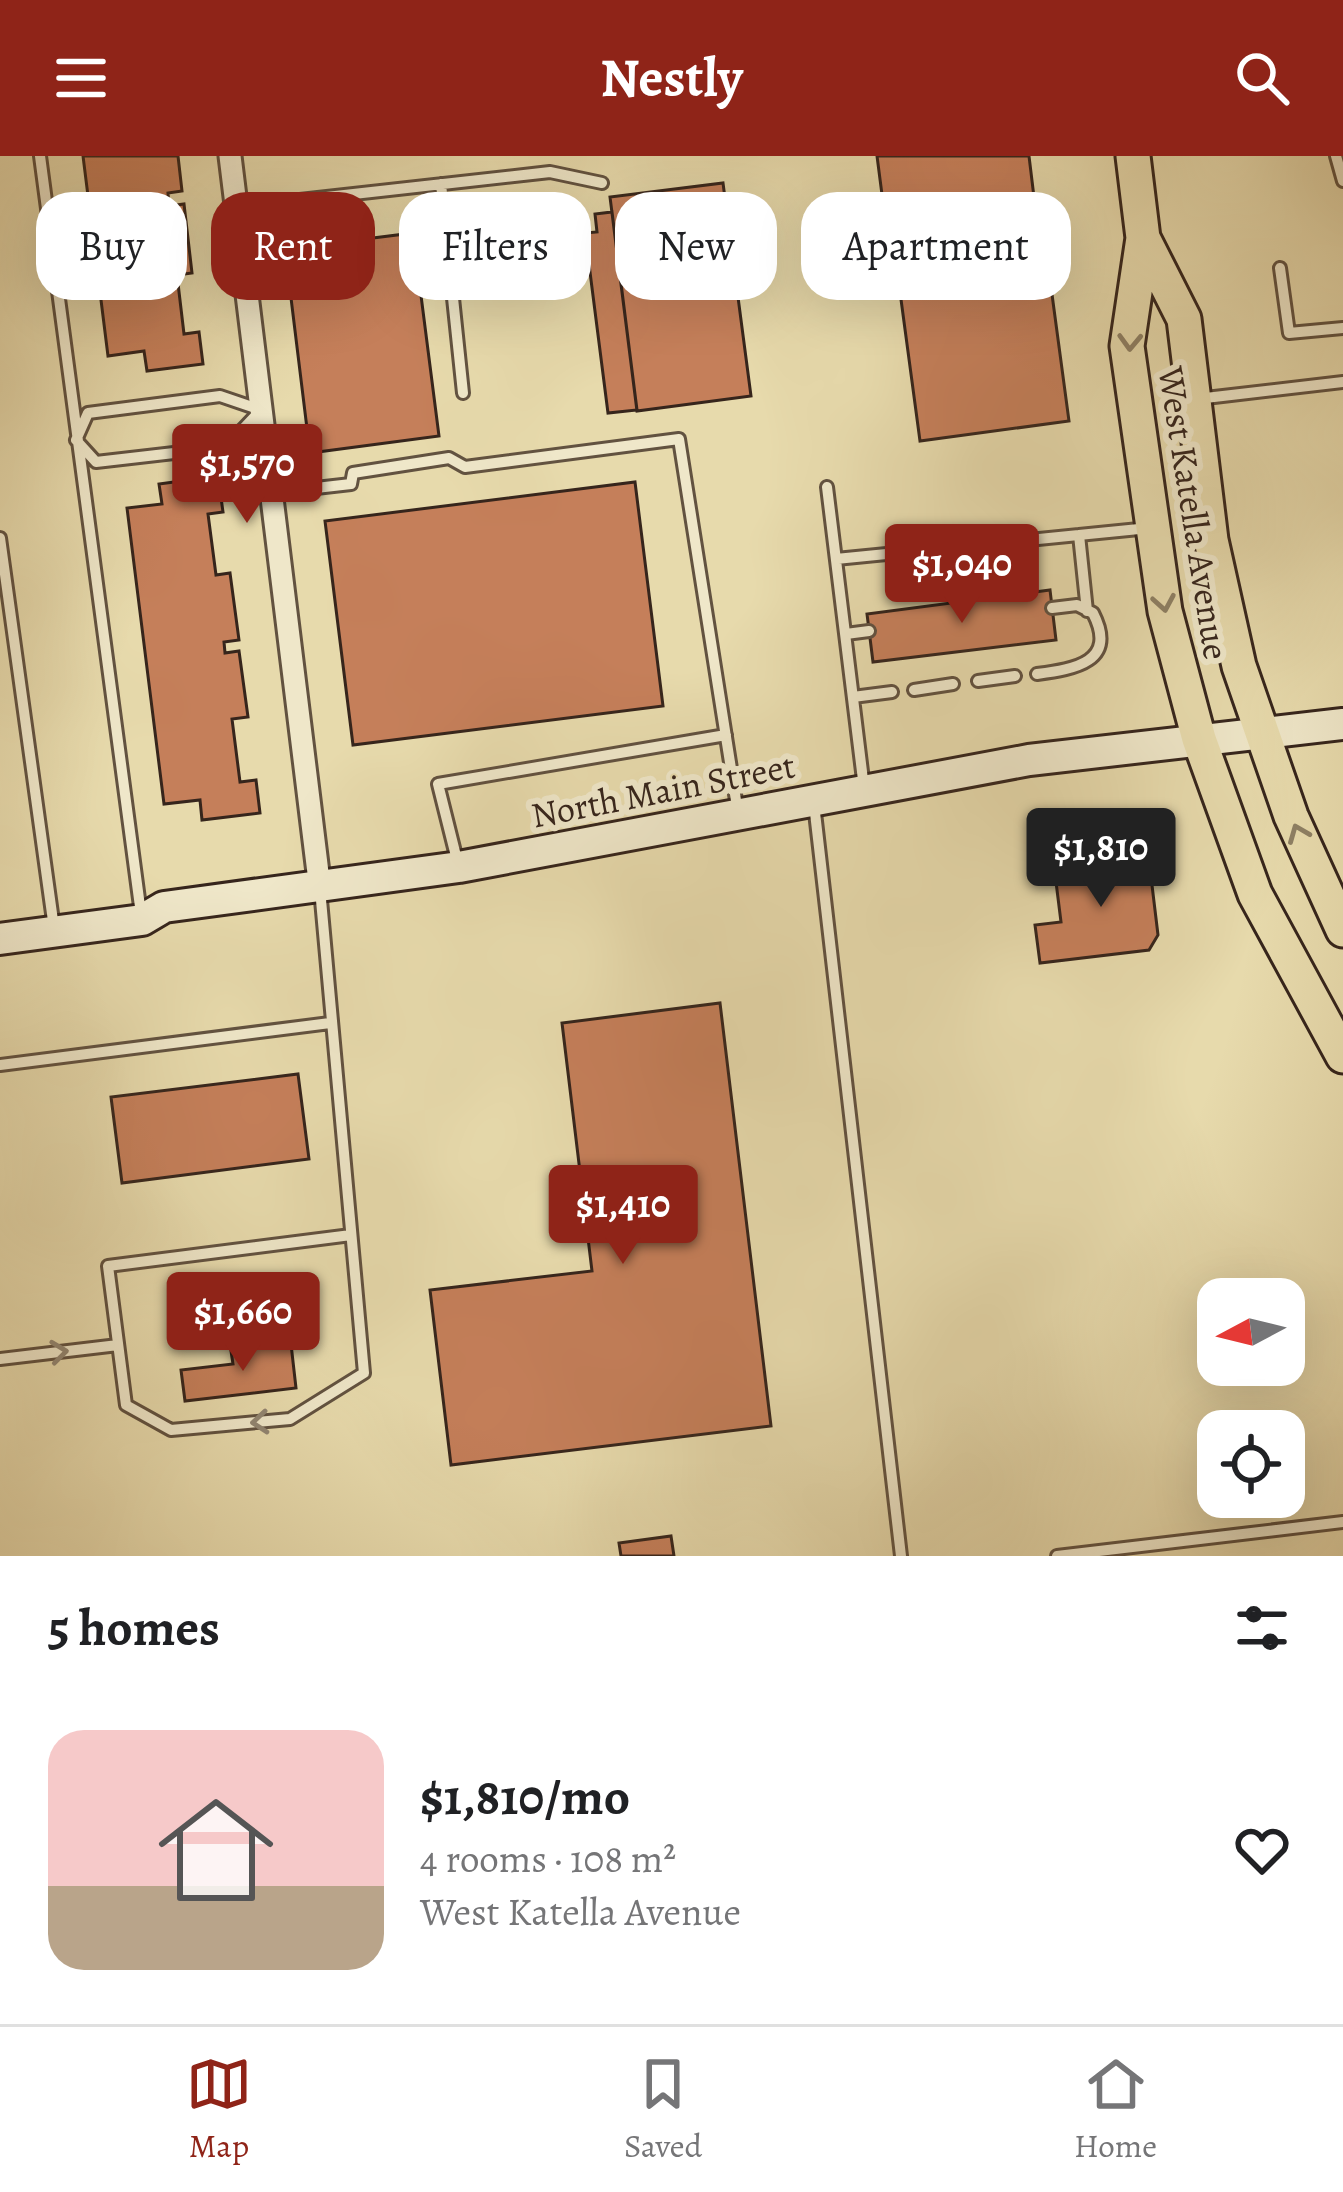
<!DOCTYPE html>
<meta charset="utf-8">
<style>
body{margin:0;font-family:Alegreya,serif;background:#f2f2f2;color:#202124;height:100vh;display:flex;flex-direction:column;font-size:45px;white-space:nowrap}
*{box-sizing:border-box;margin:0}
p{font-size:39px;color:#757577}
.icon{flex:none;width:66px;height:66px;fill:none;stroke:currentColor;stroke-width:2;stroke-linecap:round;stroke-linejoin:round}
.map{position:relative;height:1400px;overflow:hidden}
.drawer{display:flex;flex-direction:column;background:#fff;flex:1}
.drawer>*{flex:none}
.hud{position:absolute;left:36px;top:36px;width:1272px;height:108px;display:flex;gap:24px}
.needle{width:78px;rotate:263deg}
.tools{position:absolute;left:1197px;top:1122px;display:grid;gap:24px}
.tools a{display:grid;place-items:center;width:108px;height:108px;border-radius:24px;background:#fff;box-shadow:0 12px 48px #0002;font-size:60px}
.price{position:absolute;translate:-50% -102px;padding:0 27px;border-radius:12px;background:#8f2418;color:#fff;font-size:39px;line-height:78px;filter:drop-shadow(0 3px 6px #0008)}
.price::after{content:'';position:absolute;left:50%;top:72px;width:36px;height:27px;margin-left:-18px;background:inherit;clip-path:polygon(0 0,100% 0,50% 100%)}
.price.on{background:#222;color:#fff}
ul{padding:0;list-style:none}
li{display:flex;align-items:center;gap:36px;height:300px;padding:0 48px}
li span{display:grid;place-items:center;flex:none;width:336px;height:240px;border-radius:36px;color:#555}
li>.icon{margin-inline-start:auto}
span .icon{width:144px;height:144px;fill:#fffc;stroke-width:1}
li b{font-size:51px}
h2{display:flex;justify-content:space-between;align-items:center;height:144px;padding:0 48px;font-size:51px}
.tag{padding:0 42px;border-radius:36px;background:#fff;box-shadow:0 12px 48px #0002;font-size:42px;line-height:108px}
.tag.on{background:#8f2418;color:#fff}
header{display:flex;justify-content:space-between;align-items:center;height:156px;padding:0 48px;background:#8f2418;color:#fff;font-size:54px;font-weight:700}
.tabs{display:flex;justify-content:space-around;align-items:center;height:168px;border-top:3px solid #e0e0e0;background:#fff;font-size:33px;color:#757577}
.tabs a{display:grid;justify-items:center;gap:6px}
.tabs .on{color:#8f2418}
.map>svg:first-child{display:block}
.building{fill:#c57f5a;stroke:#36251c;stroke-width:3}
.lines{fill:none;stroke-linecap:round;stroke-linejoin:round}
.lane-casing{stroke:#625240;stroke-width:16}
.street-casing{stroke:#625240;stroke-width:27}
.secondary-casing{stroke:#36251c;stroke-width:36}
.primary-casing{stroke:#36251c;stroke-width:39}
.lane{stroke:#efe7c9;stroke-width:10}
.street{stroke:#efe7c9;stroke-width:21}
.secondary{stroke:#efe7c9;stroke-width:30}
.primary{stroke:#e7daac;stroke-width:33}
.oneway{stroke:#8e8064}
.oneway2{stroke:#928672}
.labels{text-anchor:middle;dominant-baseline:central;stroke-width:12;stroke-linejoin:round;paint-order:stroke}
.street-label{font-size:36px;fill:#36251c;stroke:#efe7c9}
</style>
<header><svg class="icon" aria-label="menu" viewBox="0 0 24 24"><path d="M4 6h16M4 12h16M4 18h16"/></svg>Nestly<svg class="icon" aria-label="search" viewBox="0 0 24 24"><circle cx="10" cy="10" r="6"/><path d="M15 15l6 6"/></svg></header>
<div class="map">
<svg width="1343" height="1400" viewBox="0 0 1343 1400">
<rect width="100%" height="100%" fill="#e7daac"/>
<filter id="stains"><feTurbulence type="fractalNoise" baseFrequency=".00167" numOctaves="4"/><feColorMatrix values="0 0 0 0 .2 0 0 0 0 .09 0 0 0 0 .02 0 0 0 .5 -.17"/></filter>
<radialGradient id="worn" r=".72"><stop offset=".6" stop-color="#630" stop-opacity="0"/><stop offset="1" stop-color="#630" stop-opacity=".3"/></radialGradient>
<path class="building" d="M83,0H178L182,35L168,37L169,50L184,48L192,117L177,119L184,178L199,176L203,208L147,215L144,195L108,200Z
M877,0H1029L1037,66L888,85Z
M723,27L751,240L637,255L610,41Z
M612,56L637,254L608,257L585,77L597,76L595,58Z
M413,77L439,280L310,297L285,93Z
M1049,116L1069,265L920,285L900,136Z
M218,320L223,356L208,358L216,419L230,417L239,484L224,486L225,497L239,495L248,561L232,563L240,626L256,624L260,657L202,664L200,644L164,648L127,352L162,348L159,328Z
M635,326L663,550L353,589L325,365Z
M1050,434L1056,484L873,506L867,458Z
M1148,696L1158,779L1149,794L1040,807L1035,769L1061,766L1054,710Z
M720,847L771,1270L451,1309L430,1134L592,1115L562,867Z
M298,918L309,1003L122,1027L111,941Z
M278,1131L286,1188L237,1195L230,1138Z
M291,1188L296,1232L185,1245L181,1214L233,1208L231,1195Z
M671,1380L674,1400H621L619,1387Z"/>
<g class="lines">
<defs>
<path id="lane" d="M40,0L141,758
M1336,0L1343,25
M441,28L463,237
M237,51L550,16L602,27
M1280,112L1289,177L1343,172
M220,240L261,254L226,291L96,306L76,284L88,257Z
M1197,243L1343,226
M827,331L864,632
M272,337L351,328L353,317L449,302L465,311L679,283L738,657
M1079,379L1087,455
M0,382L54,772
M836,403L1149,372
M846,478L869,475
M1037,518C1075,513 1118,506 1093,457L1077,449L1052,452
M978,525L1015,520
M914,534L953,528
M853,541L892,536
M814,648L901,1400
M458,708L438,628L726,579
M320,733L364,1217L290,1263L171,1274L126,1249L108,1110L351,1079
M0,909L330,867
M0,1203L118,1189
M1057,1400L1343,1366"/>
<path id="street" d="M230,0L320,733"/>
<path id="secondary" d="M0,783L142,764L164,751L459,711L1029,604L1343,568"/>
<path id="primary" d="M1133,0L1143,82L1127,190L1165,455L1199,583L1255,738L1343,900
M1143,82L1184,163L1211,384L1239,510L1291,660L1343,774"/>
</defs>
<use href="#lane" class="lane-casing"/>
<use href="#street" class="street-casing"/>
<use href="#secondary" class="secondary-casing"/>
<use href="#primary" class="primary-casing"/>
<use href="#lane" class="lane"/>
<use href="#street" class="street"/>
<use href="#secondary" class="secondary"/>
<use href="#primary" class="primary"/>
</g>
<defs><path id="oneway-chevron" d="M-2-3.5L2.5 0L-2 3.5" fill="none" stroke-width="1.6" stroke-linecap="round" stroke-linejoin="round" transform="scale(3)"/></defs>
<g class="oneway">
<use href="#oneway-chevron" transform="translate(1130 186) rotate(92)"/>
<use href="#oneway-chevron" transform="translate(1164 447) rotate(80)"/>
<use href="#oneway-chevron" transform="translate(1298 677) rotate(-112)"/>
</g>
<g class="oneway2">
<use href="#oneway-chevron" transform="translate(59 1196) rotate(-7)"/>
<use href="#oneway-chevron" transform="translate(260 1266) rotate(175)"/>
</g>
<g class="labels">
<g class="street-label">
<text transform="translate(1194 357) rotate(81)">West Katella Avenue</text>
<text transform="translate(663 634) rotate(-11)">North Main Street</text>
</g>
</g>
<rect width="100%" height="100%" filter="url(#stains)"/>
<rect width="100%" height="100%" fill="url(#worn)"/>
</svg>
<div class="tools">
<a><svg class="needle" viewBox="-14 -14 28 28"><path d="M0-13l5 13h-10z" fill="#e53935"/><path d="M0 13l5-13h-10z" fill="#757577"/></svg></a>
<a><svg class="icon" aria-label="locate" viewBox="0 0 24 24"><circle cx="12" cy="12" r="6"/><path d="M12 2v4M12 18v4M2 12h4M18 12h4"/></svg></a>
</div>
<b class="price" style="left:247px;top:370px">$1,570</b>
<b class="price" style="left:962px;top:470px">$1,040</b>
<b class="price on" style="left:1101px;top:754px">$1,810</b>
<b class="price" style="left:623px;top:1111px">$1,410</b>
<b class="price" style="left:243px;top:1218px">$1,660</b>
<div class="hud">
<a class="tag">Buy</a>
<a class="tag on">Rent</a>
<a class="tag">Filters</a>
<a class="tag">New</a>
<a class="tag">Apartment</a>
</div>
</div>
<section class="drawer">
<h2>5 homes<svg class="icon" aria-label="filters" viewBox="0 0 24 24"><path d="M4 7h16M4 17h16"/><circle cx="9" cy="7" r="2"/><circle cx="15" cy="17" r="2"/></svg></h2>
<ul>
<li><span style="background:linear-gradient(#f6c9c9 65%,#b9a48a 0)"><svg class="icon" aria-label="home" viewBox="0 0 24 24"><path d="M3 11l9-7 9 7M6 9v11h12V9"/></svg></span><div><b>$1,810/mo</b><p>4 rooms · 108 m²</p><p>West Katella Avenue</p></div><svg class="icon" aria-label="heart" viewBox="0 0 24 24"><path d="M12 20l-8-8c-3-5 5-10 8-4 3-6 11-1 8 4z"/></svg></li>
</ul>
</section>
<nav class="tabs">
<a class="on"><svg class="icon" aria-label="map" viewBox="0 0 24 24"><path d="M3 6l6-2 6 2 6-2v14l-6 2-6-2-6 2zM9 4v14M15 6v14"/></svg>Map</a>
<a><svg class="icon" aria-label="saved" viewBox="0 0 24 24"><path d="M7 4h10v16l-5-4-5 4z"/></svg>Saved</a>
<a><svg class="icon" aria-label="home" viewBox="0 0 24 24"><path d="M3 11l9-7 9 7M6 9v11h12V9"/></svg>Home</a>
</nav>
